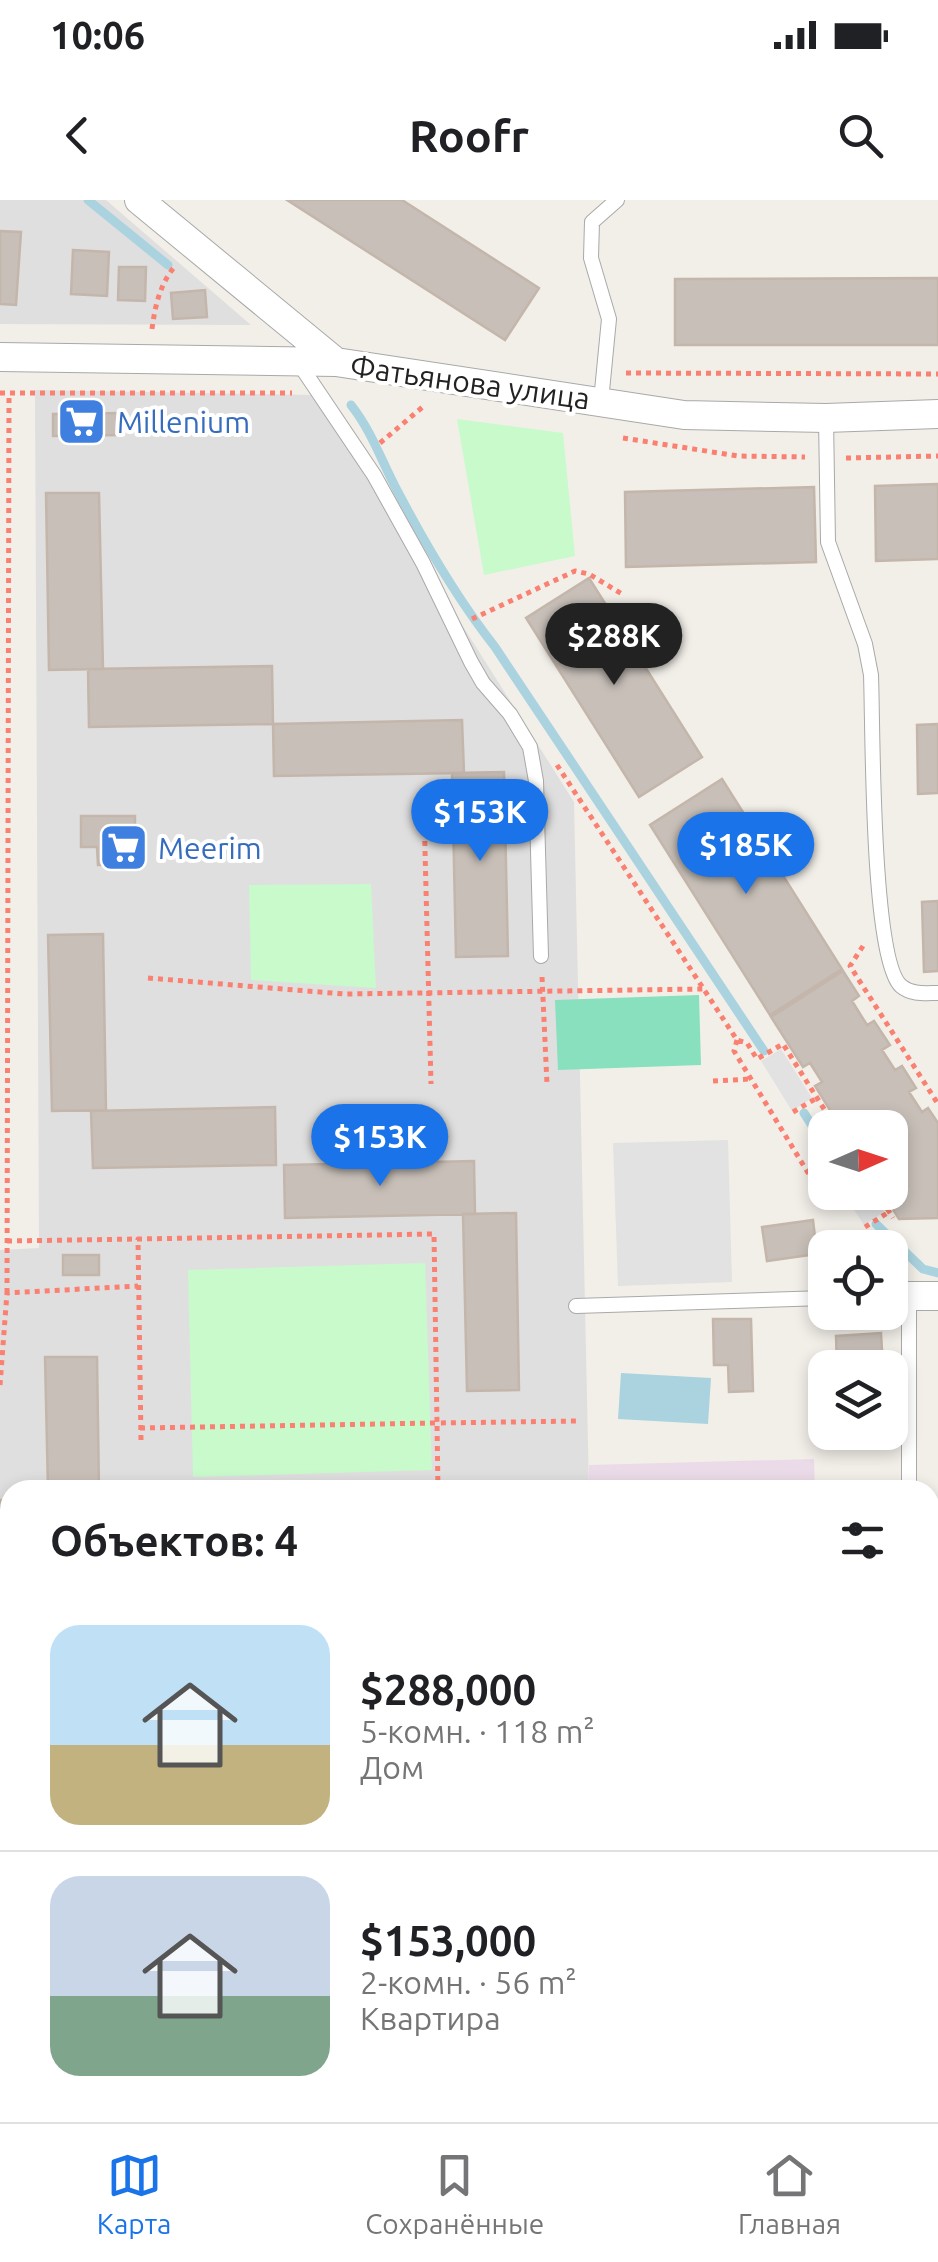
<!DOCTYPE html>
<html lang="ru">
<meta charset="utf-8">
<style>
body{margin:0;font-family:Ubuntu,sans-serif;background:#f2f2f2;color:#202124;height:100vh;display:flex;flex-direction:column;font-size:38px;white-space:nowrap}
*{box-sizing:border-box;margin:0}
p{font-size:32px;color:#757577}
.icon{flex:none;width:55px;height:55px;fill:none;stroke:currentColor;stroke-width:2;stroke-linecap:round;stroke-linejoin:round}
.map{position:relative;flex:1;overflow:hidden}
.details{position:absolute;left:0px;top:1280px;width:940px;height:642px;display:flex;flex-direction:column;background:#fff;border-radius:30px 30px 0 0;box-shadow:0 5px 15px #0003}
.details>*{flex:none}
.needle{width:65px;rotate:87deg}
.fabs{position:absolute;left:808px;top:910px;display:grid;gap:20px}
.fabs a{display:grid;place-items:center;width:100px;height:100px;border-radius:20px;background:#fff;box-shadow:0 5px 15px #0003;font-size:50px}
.price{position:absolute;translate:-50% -85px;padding:0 22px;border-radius:35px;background:#1a73e8;color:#fff;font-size:32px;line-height:65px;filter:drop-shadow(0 2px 5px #0008)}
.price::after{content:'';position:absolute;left:50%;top:60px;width:30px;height:22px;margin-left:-15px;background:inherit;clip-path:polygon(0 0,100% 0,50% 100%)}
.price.on{background:#222;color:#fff}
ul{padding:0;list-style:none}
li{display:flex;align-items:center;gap:30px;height:250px;padding:0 50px}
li+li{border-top:2px solid #e0e0e0}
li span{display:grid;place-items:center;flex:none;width:280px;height:200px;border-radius:30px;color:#555}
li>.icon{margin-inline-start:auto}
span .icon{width:120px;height:120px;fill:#fffc;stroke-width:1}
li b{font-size:42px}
h2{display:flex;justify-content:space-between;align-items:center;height:120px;padding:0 50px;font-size:42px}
.status{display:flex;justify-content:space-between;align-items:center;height:70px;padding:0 50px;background:#fff;direction:ltr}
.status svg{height:28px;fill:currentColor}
header{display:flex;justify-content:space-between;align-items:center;height:130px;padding:0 50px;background:#fff;font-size:45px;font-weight:700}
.menu{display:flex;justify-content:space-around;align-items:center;height:140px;border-top:2px solid #e0e0e0;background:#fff;font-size:28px;color:#757577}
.menu a{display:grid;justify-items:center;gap:5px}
.menu .on{color:#1a73e8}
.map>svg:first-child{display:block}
.residential{fill:#e0dfdf}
.industrial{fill:#ebdbe8}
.grass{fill:#cdebb0}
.park{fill:#c8facc}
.pitch{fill:#88e0be}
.parking{fill:#e2e2e2}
.water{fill:#aad3df}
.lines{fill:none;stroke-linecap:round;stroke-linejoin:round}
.stream{stroke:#aad3df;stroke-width:9}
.building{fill:#c7bfb8;stroke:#c4b6ab;stroke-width:2.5}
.lane-casing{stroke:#a9a9a9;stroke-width:16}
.street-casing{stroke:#a9a9a9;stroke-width:30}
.path{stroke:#fa8072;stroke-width:5;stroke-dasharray:5 5;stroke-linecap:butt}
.lane{stroke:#fff;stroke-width:14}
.street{stroke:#fff;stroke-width:28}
.labels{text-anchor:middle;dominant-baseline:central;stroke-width:8;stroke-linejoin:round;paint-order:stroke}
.street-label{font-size:30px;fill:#222;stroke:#fff}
.shop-label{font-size:30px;fill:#366cbe;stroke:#fff;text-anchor:start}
</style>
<div class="status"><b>10:06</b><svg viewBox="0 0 49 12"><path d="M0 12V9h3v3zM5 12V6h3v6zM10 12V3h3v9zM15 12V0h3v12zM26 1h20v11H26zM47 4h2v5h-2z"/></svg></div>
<header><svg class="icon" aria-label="back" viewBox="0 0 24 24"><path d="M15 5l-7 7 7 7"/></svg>Roofr<svg class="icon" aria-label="search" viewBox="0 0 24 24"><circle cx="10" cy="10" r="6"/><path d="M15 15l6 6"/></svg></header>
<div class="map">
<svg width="938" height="1922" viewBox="0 0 938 1922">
<rect width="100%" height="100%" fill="#f2efe9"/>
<path class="residential" d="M0,0H106L251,125L0,124Z
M35,190L317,195L574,602L589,1290H10V1452H0V1050L39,1048Z"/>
<path class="industrial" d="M814,1259L815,1290H589V1265Z"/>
<path class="grass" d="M85,1913L264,1912V1921Z"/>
<path class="park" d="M457,219L563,233L575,356L484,375Z
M371,684L376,788L251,780L249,685Z
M425,1063L432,1270L193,1277L188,1070Z"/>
<path class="pitch" d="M699,795L701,865L558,870L555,800Z"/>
<path class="parking" d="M781,849L812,898L792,911L761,861Z
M728,940L732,1082L618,1086L613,943Z
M843,993H872L884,1012L864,1025Z"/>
<path class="water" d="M621,1173L711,1178L708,1224L618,1219Z"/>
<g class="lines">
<path class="stream" d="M88,0L168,65
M351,205C373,233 382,263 399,294C427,347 458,400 495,447L764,851
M804,913L825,946
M876,1024L923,1069L938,1073"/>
</g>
<path class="building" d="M287,0H402L539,88L505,140Z
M0,31L21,32L16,105L0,104Z
M73,50L109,52L107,96L71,94Z
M119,67H146L145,101L118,100Z
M938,78V145H675V79Z
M205,90L207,117L173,119L171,93Z
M122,213V235L53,236V214Z
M938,284V359L876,361L875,286Z
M814,287L816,362L626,367L625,292Z
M46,293H99L103,469L49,470Z
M589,378L702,557L639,597L526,418Z
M272,466L273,524L89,527L88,469Z
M462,520L464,573L274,576L273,524Z
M938,524V593L918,594L917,525Z
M504,572L508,756L456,757L452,573Z
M722,579L842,769L770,815L650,625Z
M81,616H135V665H98L97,647H81Z
M938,701V771L924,772L922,702Z
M103,734L106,910L52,911L48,735Z
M843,771L859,796L852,801L867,825L874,821L890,845L882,850L895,870L902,866L916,888L909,892L922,912L928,908L938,923V1018L899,1019L882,992H890V928H841L815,886L822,882L810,863L803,867L771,817Z
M275,907L276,965L93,968L91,911Z
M474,961L475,1014L285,1018L284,965Z
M516,1013L519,1190L467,1191L463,1014Z
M813,1020L817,1054L767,1061L762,1027Z
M63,1055H99V1075H63Z
M713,1119H751L753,1191L729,1192L728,1165H714Z
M881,1133L883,1168H837L836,1136Z
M45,1157H97L99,1290H48Z
M0,1300H10V1383H0Z
M322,1912H520V1917L420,1915V1922H321Z
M520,1912H691V1922H520Z"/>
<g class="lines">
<defs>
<path id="lane" d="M298,162L374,275L423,363L471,462L483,483L510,514L530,547L536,581L541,756
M601,201L609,119L591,58L592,22L617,0
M826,218L828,342L865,444L871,475C873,525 871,759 901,786C912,795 925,793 938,793
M909,1096V1290
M576,1106L825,1098
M0,1646H10"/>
<path id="street" d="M139,0L336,162
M0,157L336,162L684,215L826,218L938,214
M890,1096H938"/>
</defs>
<use href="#lane" class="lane-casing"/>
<use href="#street" class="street-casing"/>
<path class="path" d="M152,129C155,106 160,84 175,66
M626,173L938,174
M0,193H292
M623,238L738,256L805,257
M380,243L425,205
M846,258L938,256
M472,419L575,371L589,374L622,394
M557,565L737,840L747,843L757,859L783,844L836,928
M424,611L431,884
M863,746L850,766L938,904
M542,777L547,884
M148,778L344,794L704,789
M737,840L734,851L830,1009L836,1006
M713,881L750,879
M793,912L817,898
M877,992L893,1018
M865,1027L889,1012
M7,1041L138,1039
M7,1093L9,193
M0,1185L7,1093L138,1086
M140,1228L437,1223L438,1290
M141,1240L138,1039L434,1034L437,1223L578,1221
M0,1459H10
M0,1570L5,1627
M8,1668L10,1773
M13,1912V1922"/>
<use href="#lane" class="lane"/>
<use href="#street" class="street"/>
</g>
<defs>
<symbol id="supermarket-square" viewBox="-11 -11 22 22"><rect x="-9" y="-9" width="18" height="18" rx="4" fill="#3f7fe0" stroke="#fff"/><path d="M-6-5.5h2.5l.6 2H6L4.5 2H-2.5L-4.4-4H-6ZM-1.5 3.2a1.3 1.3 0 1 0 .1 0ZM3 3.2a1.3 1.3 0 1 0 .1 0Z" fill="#fff"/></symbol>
</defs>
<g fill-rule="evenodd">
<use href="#supermarket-square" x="54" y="194" width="55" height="55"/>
<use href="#supermarket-square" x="96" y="620" width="55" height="55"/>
</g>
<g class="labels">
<g class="street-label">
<text transform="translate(470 182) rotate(8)">Фатьянова улица</text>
</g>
<g class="shop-label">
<text x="117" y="222">Millenium</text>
<text x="158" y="648">Meerim</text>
</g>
</g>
</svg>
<div class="fabs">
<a><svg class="needle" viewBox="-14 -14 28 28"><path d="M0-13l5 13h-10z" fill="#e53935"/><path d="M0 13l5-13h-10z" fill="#757577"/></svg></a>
<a><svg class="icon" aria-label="locate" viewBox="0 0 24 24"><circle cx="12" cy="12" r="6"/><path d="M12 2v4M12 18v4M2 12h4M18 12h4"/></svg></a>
<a><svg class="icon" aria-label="layers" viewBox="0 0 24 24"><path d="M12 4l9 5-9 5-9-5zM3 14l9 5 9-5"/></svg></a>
</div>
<b class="price on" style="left:614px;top:488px">$288K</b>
<b class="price" style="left:480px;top:664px">$153K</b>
<b class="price" style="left:746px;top:697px">$185K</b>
<b class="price" style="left:380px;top:989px">$153K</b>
<section class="details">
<h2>Объектов: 4<svg class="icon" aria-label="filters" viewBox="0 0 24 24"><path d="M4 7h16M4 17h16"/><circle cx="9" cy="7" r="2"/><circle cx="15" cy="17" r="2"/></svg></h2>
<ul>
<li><span style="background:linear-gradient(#bfe0f5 60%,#c2b280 0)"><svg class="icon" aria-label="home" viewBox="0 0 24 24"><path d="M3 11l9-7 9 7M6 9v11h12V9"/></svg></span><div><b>$288,000</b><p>5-комн. · 118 m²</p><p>Дом</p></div></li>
<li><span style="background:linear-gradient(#c9d6e8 60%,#7fa58c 0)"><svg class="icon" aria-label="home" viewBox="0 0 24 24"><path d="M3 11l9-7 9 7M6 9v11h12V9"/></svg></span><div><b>$153,000</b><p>2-комн. · 56 m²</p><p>Квартира</p></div></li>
</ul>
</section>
</div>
<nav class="menu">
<a class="on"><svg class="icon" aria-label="map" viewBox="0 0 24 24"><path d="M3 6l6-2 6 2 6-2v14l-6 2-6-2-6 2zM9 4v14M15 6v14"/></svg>Карта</a>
<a><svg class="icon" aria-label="saved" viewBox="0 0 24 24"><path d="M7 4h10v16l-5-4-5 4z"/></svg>Сохранённые</a>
<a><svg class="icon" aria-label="home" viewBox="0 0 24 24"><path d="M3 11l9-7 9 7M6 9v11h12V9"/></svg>Главная</a>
</nav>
